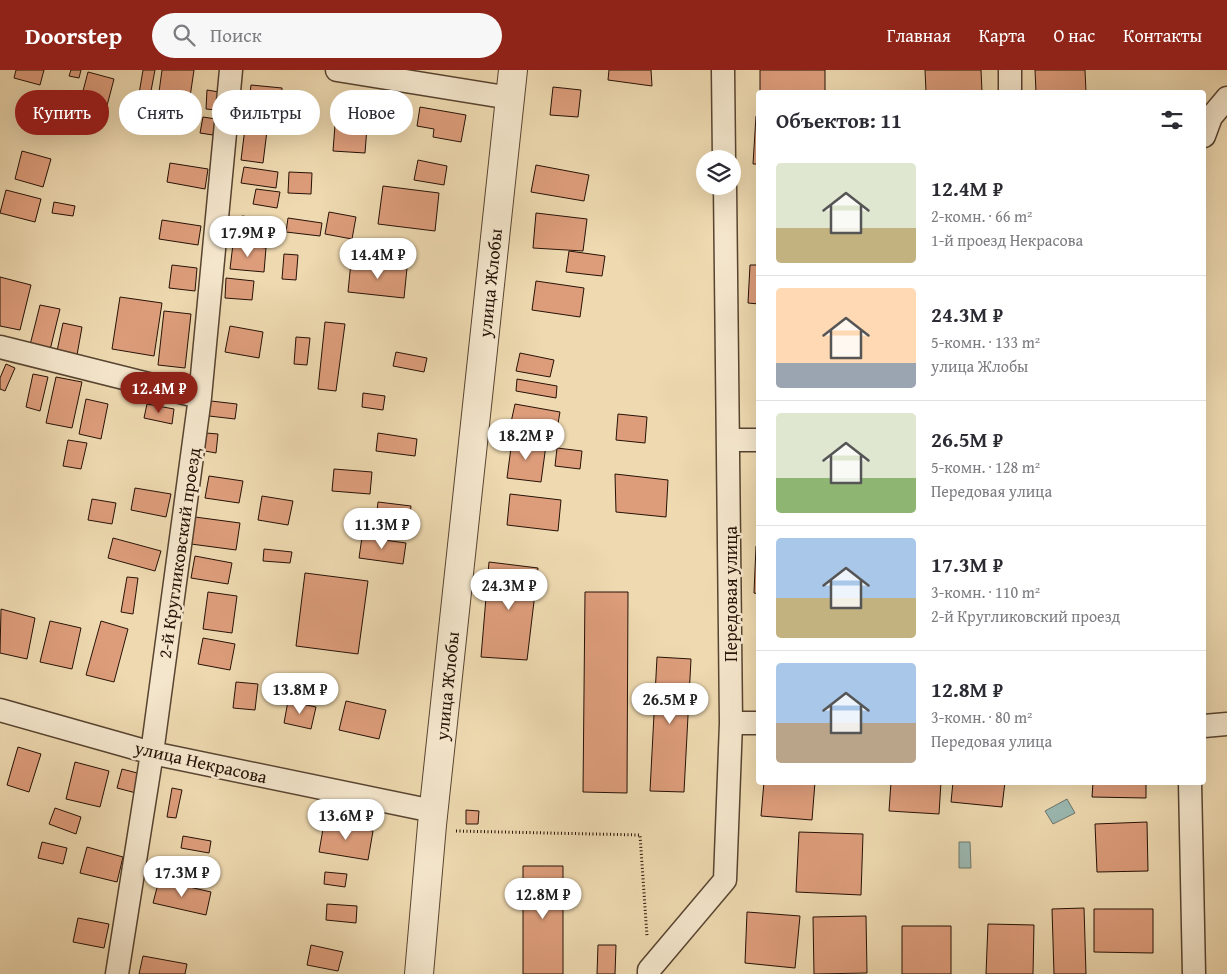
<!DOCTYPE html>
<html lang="ru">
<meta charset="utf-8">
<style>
body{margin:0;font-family:"Gentium Book Plus",serif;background:#f7f7f7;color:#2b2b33;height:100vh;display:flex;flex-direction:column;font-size:19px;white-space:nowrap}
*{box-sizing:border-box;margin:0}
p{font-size:16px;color:#7c7c81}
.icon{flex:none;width:28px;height:28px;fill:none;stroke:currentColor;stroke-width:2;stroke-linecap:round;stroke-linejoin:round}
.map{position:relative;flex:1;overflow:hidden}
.panel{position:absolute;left:756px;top:20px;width:450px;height:695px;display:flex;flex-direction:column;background:#fff;border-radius:5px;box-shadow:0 5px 20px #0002}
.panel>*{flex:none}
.top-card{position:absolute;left:15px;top:20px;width:475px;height:45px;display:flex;gap:10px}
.tools{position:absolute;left:696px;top:80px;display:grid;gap:10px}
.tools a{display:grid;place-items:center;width:45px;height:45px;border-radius:50%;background:#fff;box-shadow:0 5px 20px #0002;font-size:25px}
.price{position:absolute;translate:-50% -42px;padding:0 11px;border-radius:18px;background:#fff;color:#222;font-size:16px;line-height:32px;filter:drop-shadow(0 1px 2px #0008)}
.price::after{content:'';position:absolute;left:50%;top:30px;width:15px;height:11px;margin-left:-8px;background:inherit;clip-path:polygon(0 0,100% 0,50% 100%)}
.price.on{background:#8f2418;color:#fff}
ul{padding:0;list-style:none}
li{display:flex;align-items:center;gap:15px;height:125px;padding:0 20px}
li+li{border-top:1px solid #e1e1e2}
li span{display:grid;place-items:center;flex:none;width:140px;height:100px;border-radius:5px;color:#555}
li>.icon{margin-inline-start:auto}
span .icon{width:60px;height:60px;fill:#fffc;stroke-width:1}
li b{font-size:21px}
h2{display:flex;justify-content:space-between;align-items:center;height:60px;padding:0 20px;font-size:21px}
.chip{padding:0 18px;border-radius:22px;background:#fff;box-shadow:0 5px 20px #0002;font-size:18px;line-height:45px}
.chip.on{background:#8f2418;color:#fff}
header{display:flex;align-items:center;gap:30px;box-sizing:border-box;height:70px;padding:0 25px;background:#8f2418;color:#fff}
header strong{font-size:24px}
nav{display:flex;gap:28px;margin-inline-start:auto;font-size:18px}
.search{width:350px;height:45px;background:#f7f7f7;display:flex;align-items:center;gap:12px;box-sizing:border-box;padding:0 18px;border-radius:28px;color:#7c7c81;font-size:19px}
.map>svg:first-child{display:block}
.water{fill:#9bb9b2;stroke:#6c766d}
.building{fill:#dd9d7b;stroke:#261206}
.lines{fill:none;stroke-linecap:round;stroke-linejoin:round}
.minor-casing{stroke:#584430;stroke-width:25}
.tertiary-casing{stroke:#584430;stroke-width:30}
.path{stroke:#261206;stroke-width:3;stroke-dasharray:1 2.5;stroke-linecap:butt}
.minor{stroke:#f4e6cc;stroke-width:22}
.tertiary{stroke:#f4e6cc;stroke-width:28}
.labels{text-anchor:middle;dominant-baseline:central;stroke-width:5;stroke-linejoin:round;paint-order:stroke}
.street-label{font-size:18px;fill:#261206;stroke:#f4e6cc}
</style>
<header>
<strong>Doorstep</strong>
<div class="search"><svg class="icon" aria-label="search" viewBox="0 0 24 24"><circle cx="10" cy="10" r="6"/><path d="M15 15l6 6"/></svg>Поиск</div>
<nav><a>Главная</a><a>Карта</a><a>О нас</a><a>Контакты</a></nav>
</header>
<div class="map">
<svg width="1227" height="904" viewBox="0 0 1227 904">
<rect width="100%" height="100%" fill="#eed9b0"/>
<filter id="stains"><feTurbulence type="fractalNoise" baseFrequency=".004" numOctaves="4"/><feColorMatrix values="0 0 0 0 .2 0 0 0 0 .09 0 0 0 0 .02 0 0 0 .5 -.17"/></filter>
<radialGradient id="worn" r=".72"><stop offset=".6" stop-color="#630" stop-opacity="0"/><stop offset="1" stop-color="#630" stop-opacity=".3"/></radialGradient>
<path class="water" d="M1067,729L1075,743L1053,754L1045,741Z
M959,772H970L971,798H959Z"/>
<path class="building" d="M16,0H44L40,15L14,8Z
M71,0H81L79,8L69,6Z
M143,0H155L150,26L139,24Z
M162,0H194L190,27L159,22Z
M609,0H651L652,16L608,10Z
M760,0H825V22H760Z
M925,0H981L982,22H926Z
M1035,0H1085L1086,22H1036Z
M88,2L114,9L103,51L77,44Z
M251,15L282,18L280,55L247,50Z
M553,17L581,20L578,47L550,45Z
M207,20L219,22L217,40L206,39Z
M337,29L369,31L365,83L333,81Z
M420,37L466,45L461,72L433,67L434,59L417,56Z
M756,46H759V94H753Z
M203,47L216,49L213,65L200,63Z
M245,58L267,61L263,93L241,90Z
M22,81L51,89L43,117L15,109Z
M418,90L447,96L444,115L414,110Z
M170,93L208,99L205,119L167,112Z
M536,95L589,105L584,131L531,122Z
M244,97L278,102L276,118L241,113Z
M289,102L312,103L311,124L288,123Z
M383,116L439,123L435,161L378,154Z
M256,119L280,122L277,138L253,134Z
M6,120L41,129L35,152L0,143Z
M54,132L75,136L73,146L52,143Z
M329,142L356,147L352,169L325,164Z
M536,143L587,149L583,181L533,178Z
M242,146L270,150L268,168L240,164Z
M288,148L322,153L320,166L286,162Z
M162,150L201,156L198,175L159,169Z
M233,174L266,178L264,202L230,199Z
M569,181L605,186L602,206L566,202Z
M284,184L298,185L296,210L282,209Z
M351,192L407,198L404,228L348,222Z
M172,195L197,198L195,221L169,218Z
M750,195H759V234L748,233Z
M0,207L31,215L20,260L0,256Z
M226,208L254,211L252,230L225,228Z
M536,211L584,218L580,247L532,240Z
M120,227L162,233L154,286L112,279Z
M40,235L60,239L50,280L30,275Z
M164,241L191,244L185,298L158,295Z
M325,252L345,254L336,321L318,319Z
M63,253L82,257L77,285L57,281Z
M230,256L263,262L259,288L225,282Z
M296,267L310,268L307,295L294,294Z
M396,282L427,288L424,302L393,296Z
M520,283L554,290L550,307L516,301Z
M6,294L15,298L5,321L0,319V308Z
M33,304L48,307L40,341L26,337Z
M56,307L82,312L72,358L46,353Z
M517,309L557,316L556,328L516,321Z
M363,323L385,326L383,340L362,337Z
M86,329L108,334L101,369L79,364Z
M211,331L237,334L235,349L209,346Z
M147,334L174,339L172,354L144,348Z
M515,334L560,342L556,365L510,357Z
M618,344L647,347L645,373L616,370Z
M206,363L218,364L216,383L205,381Z
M378,363L417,369L415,386L376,381Z
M68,370L87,373L81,399L63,396Z
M512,370L546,375L541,412L507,408Z
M557,378L582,381L580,399L555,396Z
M334,399L372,402L370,424L332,421Z
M615,404L668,410L666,447L616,442Z
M209,406L243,411L239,433L205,428Z
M135,418L171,424L166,447L131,440Z
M510,424L561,430L558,461L507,455Z
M262,426L293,431L288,455L258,450Z
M92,429L116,433L112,454L88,450Z
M378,432L411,436L409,455L376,451Z
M195,447L240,453L236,480L191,474Z
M362,467L406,473L403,494L359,488Z
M113,468L161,481L155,501L108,488Z
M756,476H759V524L754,523Z
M264,479L292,482L290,493L263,491Z
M195,486L232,493L228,514L191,508Z
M489,492L538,498L527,590L481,587Z
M305,503L368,511L358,584L296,576Z
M127,507L138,508L133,544L121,542Z
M208,522L237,526L232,563L203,559Z
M585,522H628L627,723L583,722Z
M1,539L35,548L27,589L0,583Z
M50,551L81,558L72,599L40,592Z
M101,551L128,559L114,612L86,605Z
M203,568L235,574L230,600L198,594Z
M657,587L691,589L684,722L650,721Z
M236,612L258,614L255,640L233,638Z
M288,631L316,637L311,659L284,653Z
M346,631L386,640L379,669L339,660Z
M18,677L41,684L29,722L7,715Z
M75,692L109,701L100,737L66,729Z
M122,699L141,704L136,723L117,718Z
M764,712H815L812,750L761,746Z
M891,712H941L939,744L889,741Z
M953,712H1005L1002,737L951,732Z
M1093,712H1146V728L1092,727Z
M172,718L182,720L176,748L167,747Z
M55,738L81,747L76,764L49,754Z
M466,740L479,741L478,754H466Z
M1147,752L1148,801L1097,802L1095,754Z
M324,753L373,761L368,790L319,782Z
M799,762L863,764L861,825L796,822Z
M183,766L211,771L209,783L181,778Z
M42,772L67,778L63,794L38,788Z
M87,777L123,787L117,812L80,803Z
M193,792L217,796L214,813L190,809Z
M523,796H563V904H523Z
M325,802L347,804L345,817L324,814Z
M159,810L211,822L206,845L153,833Z
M327,834L357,836L356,853L326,850Z
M1084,838L1086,904H1054L1052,839Z
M1094,839H1153V883L1094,882Z
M747,842L800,846L795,898L745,893Z
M866,846L867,903L814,904L813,847Z
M78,848L109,854L104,878L73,872Z
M988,854L1034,855L1033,904H986Z
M902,856H951V904H902Z
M311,875L343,882L338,901L307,895Z
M598,875H616L615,904H597Z
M143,886L187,894L185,904H139Z"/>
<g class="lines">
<defs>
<path id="minor" d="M337,0L510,28
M723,0L724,89
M1010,0V22
M1204,66L1211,47L1227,28
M0,277L200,327
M729,370H759
M0,640L152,683L433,741
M731,653H759
M1204,656L1227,654
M1190,712L1194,904
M117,904L152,683L200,327L231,0
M649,904V900L725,810L731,653L725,116"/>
<path id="tertiary" d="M419,904L432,755L513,0"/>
</defs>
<use href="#minor" class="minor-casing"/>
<use href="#tertiary" class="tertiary-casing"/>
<path class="path" d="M456,761L640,765L647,866"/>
<use href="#minor" class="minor"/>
<use href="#tertiary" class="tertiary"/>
</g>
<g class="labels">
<g class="street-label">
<text transform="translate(490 213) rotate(-84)">улица Жлобы</text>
<text transform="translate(179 483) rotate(-82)">2-й Кругликовский проезд</text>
<text transform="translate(730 524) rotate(-90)">Передовая улица</text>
<text transform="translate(447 616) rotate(-84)">улица Жлобы</text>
<text transform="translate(201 692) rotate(13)">улица Некрасова</text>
</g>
</g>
<rect width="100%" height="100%" filter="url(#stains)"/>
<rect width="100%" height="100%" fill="url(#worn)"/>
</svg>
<div class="tools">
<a><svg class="icon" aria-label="layers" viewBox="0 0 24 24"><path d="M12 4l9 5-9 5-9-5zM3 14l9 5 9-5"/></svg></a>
</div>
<b class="price" style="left:248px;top:188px">17.9M ₽</b>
<b class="price" style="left:378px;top:210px">14.4M ₽</b>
<b class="price on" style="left:159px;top:344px">12.4M ₽</b>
<b class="price" style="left:526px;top:391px">18.2M ₽</b>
<b class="price" style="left:382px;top:480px">11.3M ₽</b>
<b class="price" style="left:509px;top:541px">24.3M ₽</b>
<b class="price" style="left:300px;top:645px">13.8M ₽</b>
<b class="price" style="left:670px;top:655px">26.5M ₽</b>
<b class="price" style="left:346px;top:771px">13.6M ₽</b>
<b class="price" style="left:182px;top:828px">17.3M ₽</b>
<b class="price" style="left:543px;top:850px">12.8M ₽</b>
<div class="top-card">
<a class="chip on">Купить</a>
<a class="chip">Снять</a>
<a class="chip">Фильтры</a>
<a class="chip">Новое</a>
</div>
<section class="panel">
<h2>Объектов: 11<svg class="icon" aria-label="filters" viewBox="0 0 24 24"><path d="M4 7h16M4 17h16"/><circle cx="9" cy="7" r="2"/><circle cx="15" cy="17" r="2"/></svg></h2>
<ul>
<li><span style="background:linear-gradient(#dfe7d0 65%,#c2b280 0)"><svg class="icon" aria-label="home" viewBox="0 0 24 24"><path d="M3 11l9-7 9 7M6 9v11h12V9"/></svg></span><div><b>12.4M ₽</b><p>2-комн. · 66 m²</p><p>1-й проезд Некрасова</p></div></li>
<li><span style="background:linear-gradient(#ffd9b3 75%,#9aa5b1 0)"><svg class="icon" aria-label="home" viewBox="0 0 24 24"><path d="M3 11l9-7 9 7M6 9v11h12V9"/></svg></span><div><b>24.3M ₽</b><p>5-комн. · 133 m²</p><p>улица Жлобы</p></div></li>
<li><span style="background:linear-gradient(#dfe7d0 65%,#8fb573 0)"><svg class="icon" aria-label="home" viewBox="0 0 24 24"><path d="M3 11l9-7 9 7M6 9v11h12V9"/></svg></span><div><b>26.5M ₽</b><p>5-комн. · 128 m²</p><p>Передовая улица</p></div></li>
<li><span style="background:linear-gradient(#a9c7e8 60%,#c2b280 0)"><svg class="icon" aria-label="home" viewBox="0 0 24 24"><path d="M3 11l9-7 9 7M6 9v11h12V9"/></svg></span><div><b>17.3M ₽</b><p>3-комн. · 110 m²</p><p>2-й Кругликовский проезд</p></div></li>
<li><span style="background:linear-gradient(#a9c7e8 60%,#b9a48a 0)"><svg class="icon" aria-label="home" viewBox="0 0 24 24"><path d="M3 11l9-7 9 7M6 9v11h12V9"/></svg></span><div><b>12.8M ₽</b><p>3-комн. · 80 m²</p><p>Передовая улица</p></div></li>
</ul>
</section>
</div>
